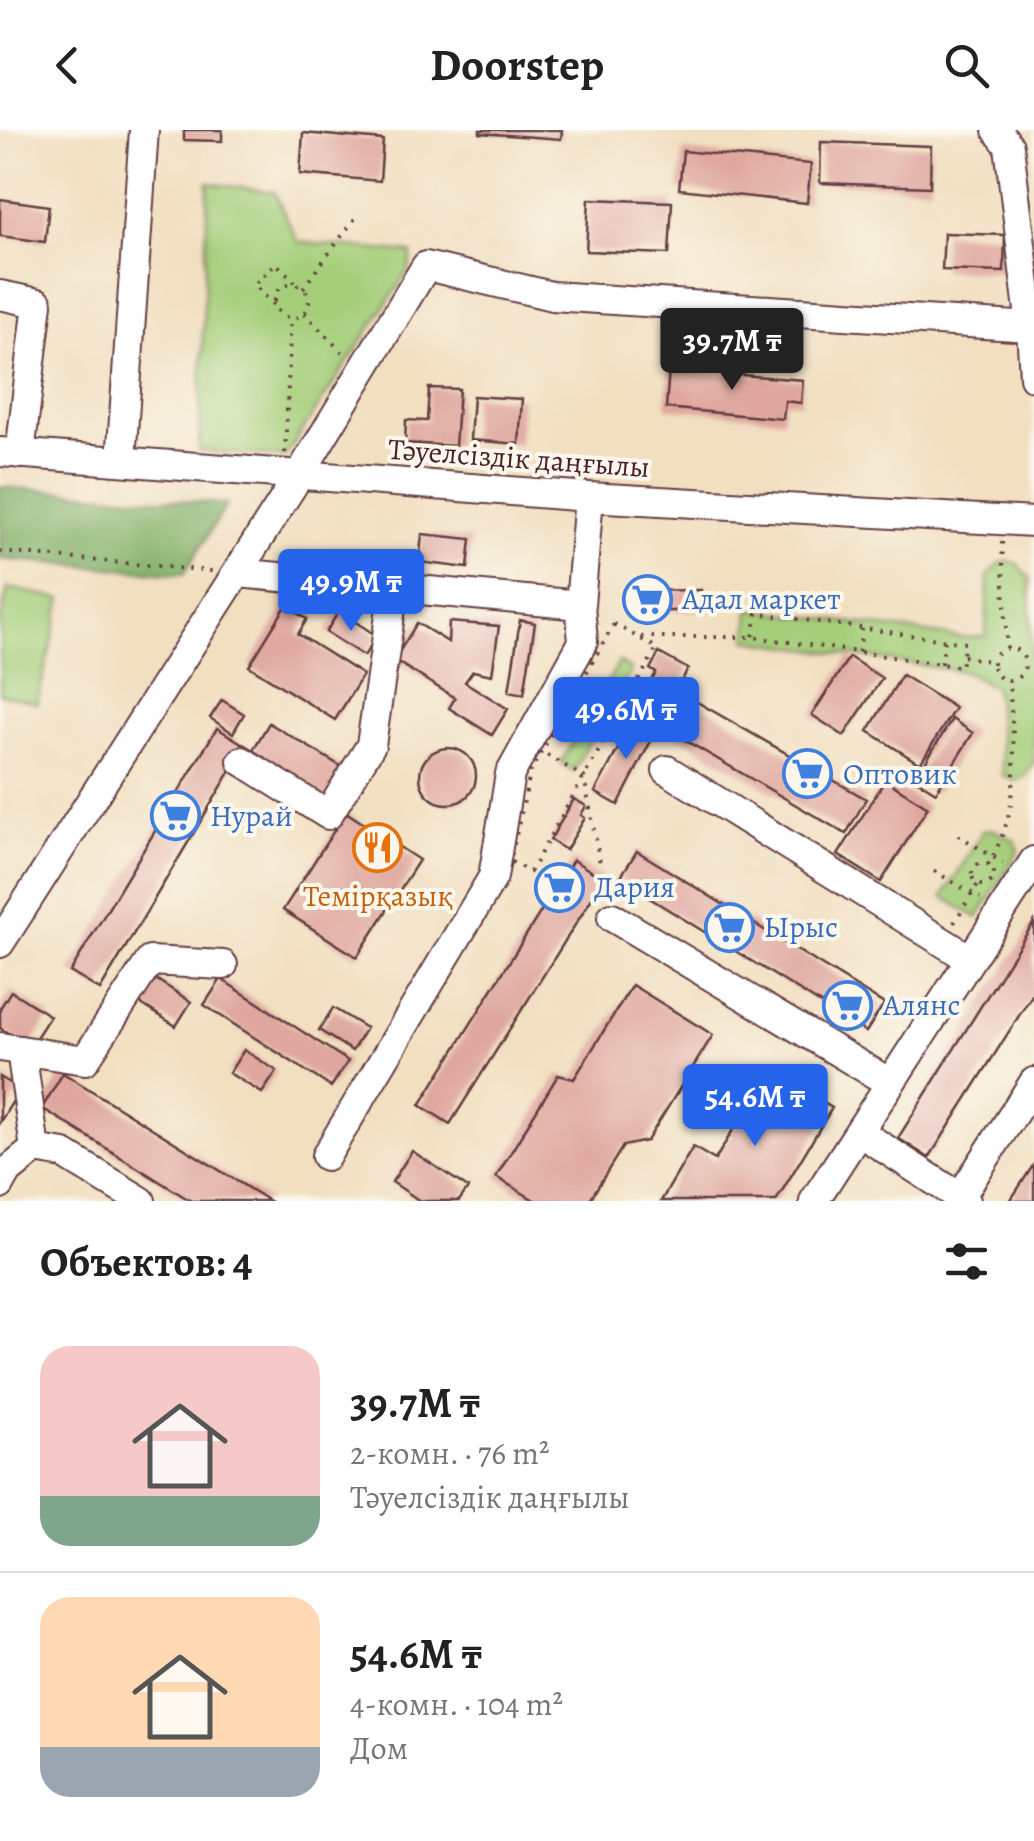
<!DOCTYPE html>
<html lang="ru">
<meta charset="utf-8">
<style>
body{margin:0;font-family:Alegreya,serif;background:#f2f2f2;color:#222;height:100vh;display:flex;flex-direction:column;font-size:38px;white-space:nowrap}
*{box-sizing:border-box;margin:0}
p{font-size:32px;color:#767676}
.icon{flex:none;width:55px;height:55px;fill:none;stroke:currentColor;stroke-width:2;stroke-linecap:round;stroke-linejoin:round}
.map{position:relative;height:1071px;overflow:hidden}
.details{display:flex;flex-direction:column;background:#fff;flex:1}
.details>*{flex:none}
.price{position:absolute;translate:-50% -85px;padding:0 22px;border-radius:10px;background:#2563eb;color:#fff;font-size:32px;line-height:65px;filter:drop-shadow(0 2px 5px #0008)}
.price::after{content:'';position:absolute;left:50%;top:60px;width:30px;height:22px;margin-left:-15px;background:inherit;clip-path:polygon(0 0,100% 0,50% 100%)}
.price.active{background:#222;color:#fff}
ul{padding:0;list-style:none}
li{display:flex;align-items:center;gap:30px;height:250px;padding:0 40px}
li+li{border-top:2px solid #e0e0e0}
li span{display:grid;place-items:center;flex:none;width:280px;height:200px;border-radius:30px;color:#555}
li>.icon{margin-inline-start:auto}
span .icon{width:120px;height:120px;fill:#fffc;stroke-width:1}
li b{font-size:42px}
h2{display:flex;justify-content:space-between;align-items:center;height:120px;padding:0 40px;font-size:42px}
header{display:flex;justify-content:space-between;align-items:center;height:130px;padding:0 40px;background:#fff;font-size:45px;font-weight:700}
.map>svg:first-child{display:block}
.green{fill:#a4ce79;stroke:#777652;stroke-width:2.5}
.forest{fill:#83b169;stroke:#66684a;stroke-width:2.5}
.building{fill:#dfa79e}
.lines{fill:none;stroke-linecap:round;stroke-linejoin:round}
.minor-casing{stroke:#633c41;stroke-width:32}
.path{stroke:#633c41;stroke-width:4;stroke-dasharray:2.5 8;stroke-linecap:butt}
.minor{stroke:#fff;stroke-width:28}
.labels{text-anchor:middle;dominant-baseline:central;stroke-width:8;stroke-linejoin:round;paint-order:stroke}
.street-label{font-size:30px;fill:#4a1f2b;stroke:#fbf7ec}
.shop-label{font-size:30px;fill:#366cbe;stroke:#fbf7ec;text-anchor:start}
.food-label{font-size:30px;fill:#c56008;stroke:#fbf7ec}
</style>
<header><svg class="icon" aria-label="back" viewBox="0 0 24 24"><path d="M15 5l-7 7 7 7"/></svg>Doorstep<svg class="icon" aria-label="search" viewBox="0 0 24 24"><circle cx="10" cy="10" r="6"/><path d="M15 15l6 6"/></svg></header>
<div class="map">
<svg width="1034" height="1071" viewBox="0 0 1034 1071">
<rect width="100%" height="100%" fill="#fbf7ec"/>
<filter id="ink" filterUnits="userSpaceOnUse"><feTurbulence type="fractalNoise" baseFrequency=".01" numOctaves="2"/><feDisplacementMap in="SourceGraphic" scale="20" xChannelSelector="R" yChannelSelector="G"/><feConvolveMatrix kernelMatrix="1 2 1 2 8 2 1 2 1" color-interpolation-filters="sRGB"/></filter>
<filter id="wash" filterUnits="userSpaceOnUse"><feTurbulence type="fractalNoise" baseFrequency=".0048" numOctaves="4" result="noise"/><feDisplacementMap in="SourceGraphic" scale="40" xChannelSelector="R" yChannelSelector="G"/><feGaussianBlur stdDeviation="2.25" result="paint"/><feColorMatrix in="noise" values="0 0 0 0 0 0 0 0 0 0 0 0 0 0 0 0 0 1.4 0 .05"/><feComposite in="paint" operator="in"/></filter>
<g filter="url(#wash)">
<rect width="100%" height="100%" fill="#f1dfc0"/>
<path class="green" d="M208,53L274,62L298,112L412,123L409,140L285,327L199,321Z
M1009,431L1018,434L1030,448L1034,632L1025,646L1015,651L1003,646L995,558L967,542L747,510L750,479L964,508L986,506L988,446L1000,433Z
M8,458L62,469L37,573L0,564V491Z
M619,532L631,540L573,641L561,633Z
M992,699L1014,710L1019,720L978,788L943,767L983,701Z"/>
<path class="forest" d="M0,357L227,374L184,444L0,429Z"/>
<g id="blocks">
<path class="building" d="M184,0H222V11L184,10Z
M480,0H562L561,9L480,3Z
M303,3L383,10L380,51L300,44Z
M821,12L931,16L930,57L820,53Z
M683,21L811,34L807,73L679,59Z
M0,69L49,76L45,112L0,106Z
M589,69L672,72L669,124L586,121Z
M944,103L1005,105L1004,142L942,140Z
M669,239L803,250L801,273L785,271L783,289L666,278Z
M429,258L459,259L455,316L405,313L406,290L427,291Z
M473,266L522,269L519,314L470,310Z
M422,404L471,409L468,438L419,432Z
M701,460V481H657V477H640V461Z
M286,476L307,489L298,504L363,545L335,590L249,536Z
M339,481L377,506L364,526L326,502Z
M520,490L535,493L524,564L509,561Z
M449,492L499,496L492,545L473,541L465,552L508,579L492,605L449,578L455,568L394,530L417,493L448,512Z
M659,523L688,539L664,582L641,570L656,543L650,539Z
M849,527L882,548L844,606L812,585Z
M902,545L955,578L920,634L868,601Z
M678,561L866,669L846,704L659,595Z
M222,570L244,584L233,603L210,588Z
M634,589L656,601L618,675L595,662Z
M952,589L973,603L936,662L915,649Z
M269,593L347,640L327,674L242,622L100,860L70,842L217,598L253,620Z
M420 646a28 28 0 1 1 56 0a28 28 0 1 1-56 0Z
M885,650L928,677L881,752L838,725Z
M574,669L586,676L581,685L585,688L566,720L550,710Z
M346,682L419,730L357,827L283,780Z
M637,721L884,874L866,902L619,749Z
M573,730L604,749L450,994L420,975Z
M1034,792V862L929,1028L898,1008Z
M154,848L191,872L176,896L138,872Z
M221,849L348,931L331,957L204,875Z
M632,855L713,905L647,1011L623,1016L589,1071H536L496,1047L558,945L574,949Z
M11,861L50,886L30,917L0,898V878Z
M333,878L366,898L352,921L319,900Z
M244,920L277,941L262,963L229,943Z
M769,940L832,978L776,1071H661L693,1017L715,1030Z
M63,943L269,1071H191L42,978Z
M0,947L20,960L0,992Z
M412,1021L468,1058L459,1071H420L392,1052Z
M1034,1034V1071H1010Z"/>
</g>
</g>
<g filter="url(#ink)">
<use href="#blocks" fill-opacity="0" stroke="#633c41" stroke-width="2.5"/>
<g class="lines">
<defs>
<path id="minor" d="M997,0L1009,16L1031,197L1034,247
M0,165L38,173L20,324
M0,322L589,367L1034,392
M121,331L144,0
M237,443L580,475
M242,631L328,685L371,615L394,458
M667,640L970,829
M612,787L890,953
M0,813L300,344L426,136L552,166L1031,197
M0,917L85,930L150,831L223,835
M21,920L35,1019
M859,1002L966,1071
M326,1026L493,747L510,644L583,512L580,475L589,367
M0,1055L8,1041L35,1019L64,1024L141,1071
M960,1067L1034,952
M814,1071L1034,731"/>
</defs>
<use href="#minor" class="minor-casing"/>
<path class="path" d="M275 171a17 17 0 1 1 34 0a17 17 0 1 1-34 0Z
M303,158L359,83
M274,175L254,155L276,133L298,155
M304,183L346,226
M285,323L291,187
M1002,412L1007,518
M0,422L212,441
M614,494L657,518L530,742L510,731L531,640Z
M641,507H753L961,537L965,513L757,483L753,507
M993 534a16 16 0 1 1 32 0a16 16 0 1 1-32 0Z
M859,522L862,498
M963,526L992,532
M941,534L945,510
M547,625L584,647L600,733
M958,705L1003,733
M972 744a11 11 0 1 1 22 0a11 11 0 1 1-22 0Z
M988,735C1025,672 1013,619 1009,550
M934,741L980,768
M954,793L978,754"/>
<use href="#minor" class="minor"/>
</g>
</g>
<defs>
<symbol id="supermarket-ring" viewBox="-11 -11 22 22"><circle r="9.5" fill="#fbf7ec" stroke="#3f7fe0" stroke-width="1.5"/><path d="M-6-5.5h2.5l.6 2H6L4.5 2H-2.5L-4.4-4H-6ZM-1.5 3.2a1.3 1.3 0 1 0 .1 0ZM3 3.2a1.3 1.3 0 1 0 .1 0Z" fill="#3f7fe0"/></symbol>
<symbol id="restaurant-ring" viewBox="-11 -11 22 22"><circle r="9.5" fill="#fbf7ec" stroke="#e8710a" stroke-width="1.5"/><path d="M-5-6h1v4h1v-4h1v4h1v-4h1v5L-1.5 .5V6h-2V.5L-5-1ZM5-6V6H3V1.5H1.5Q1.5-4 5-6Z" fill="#e8710a"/></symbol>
</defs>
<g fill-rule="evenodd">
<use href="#supermarket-ring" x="620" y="442" width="55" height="55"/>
<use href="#supermarket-ring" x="780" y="616" width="55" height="55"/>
<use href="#supermarket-ring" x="148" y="658" width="55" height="55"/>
<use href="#restaurant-ring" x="350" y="690" width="55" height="55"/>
<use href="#supermarket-ring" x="532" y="730" width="55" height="55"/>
<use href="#supermarket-ring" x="702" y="770" width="55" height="55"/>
<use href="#supermarket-ring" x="820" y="848" width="55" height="55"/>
</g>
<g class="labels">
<g class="street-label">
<text transform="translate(519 328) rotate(4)">Тәуелсіздік даңғылы</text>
</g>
<g class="shop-label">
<text x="682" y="469">Адал маркет</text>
<text x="843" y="644">Оптовик</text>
<text x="210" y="686">Нурай</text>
<text x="594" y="757">Дария</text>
<text x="764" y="797">Ырыс</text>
<text x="883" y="875">Алянс</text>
</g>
<g class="food-label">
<text x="378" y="766">Темірқазық</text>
</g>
</g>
</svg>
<b class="price active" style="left:732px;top:263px">39.7M ₸</b>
<b class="price" style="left:351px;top:504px">49.9M ₸</b>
<b class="price" style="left:626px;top:632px">49.6M ₸</b>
<b class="price" style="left:755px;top:1019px">54.6M ₸</b>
</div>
<section class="details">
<h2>Объектов: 4<svg class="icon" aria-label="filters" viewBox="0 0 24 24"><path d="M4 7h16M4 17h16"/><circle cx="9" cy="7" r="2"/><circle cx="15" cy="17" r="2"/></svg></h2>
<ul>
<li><span style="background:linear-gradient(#f6c9c9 75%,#7fa58c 0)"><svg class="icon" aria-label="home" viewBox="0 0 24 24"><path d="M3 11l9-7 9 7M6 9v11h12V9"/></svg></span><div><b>39.7M ₸</b><p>2-комн. · 76 m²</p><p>Тәуелсіздік даңғылы</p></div></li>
<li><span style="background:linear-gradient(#ffd9b3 75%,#9aa5b1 0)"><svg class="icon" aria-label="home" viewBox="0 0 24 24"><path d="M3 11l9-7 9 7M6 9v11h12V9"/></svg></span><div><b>54.6M ₸</b><p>4-комн. · 104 m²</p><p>Дом</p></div></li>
</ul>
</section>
